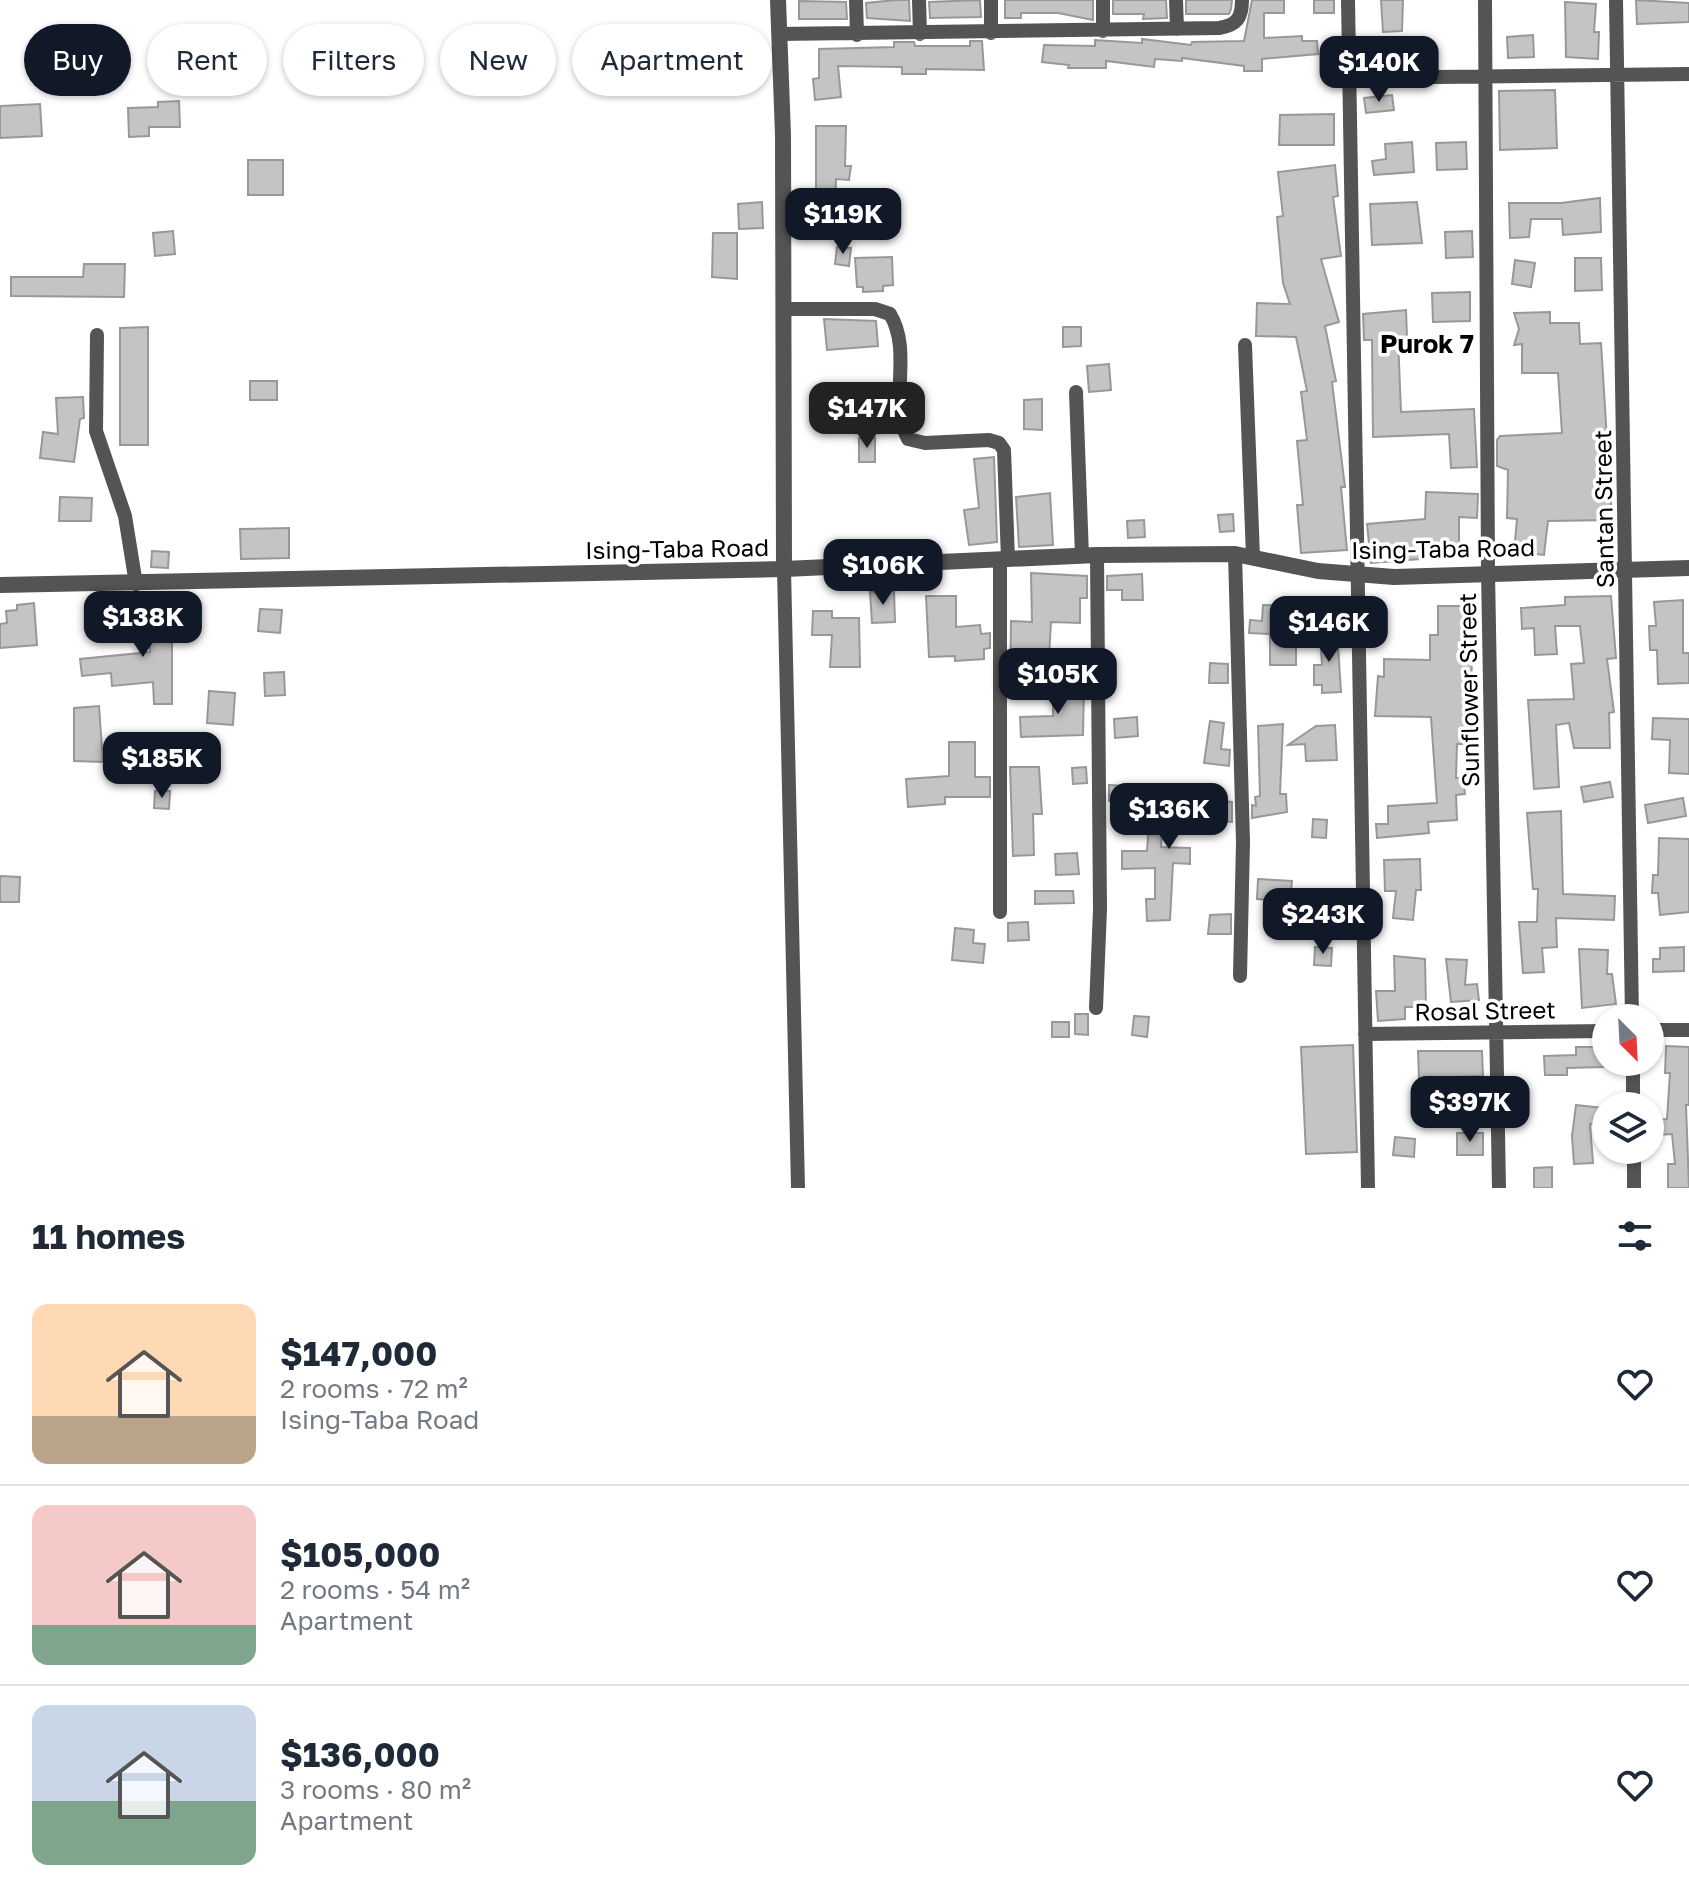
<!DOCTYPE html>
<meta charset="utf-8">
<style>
body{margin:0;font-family:"Golos Text",sans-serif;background:#f2f2f3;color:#1f2937;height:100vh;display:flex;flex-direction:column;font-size:30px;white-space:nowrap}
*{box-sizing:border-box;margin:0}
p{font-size:26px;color:#747a83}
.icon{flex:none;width:44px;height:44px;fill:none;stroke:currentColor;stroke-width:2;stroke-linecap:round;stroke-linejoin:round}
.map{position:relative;height:1188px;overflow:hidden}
.side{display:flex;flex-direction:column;background:#fff;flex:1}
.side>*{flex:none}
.guide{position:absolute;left:24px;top:24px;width:800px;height:72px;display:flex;gap:16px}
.needle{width:52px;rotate:156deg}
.buttons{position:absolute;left:1592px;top:1004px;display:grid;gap:16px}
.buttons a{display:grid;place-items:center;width:72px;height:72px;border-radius:50%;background:#fff;box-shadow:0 2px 6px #0004;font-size:40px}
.price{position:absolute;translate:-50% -68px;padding:0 18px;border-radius:16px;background:#111827;color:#fff;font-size:26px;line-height:52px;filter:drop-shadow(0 2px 4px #0008)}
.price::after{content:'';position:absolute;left:50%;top:48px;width:24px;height:18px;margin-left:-12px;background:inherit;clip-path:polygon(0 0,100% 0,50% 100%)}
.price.active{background:#222;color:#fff}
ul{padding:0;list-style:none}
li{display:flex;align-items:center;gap:24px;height:200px;padding:0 32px}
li+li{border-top:2px solid #e0e1e3}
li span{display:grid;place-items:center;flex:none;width:224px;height:160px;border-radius:16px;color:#555}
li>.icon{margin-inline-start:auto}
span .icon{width:96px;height:96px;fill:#fffc;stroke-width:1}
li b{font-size:34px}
h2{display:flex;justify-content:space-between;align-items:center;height:96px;padding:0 32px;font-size:34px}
.tag{padding:0 28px;border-radius:36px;background:#fff;box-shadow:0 2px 6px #0004;font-size:28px;line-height:72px}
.tag.active{background:#111827;color:#fff}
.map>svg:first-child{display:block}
.building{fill:#c4c4c4;stroke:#989898;stroke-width:2}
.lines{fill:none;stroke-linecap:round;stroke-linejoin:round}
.minor{stroke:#545454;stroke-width:14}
.tertiary{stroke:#545454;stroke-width:16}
.labels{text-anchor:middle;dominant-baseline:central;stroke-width:7;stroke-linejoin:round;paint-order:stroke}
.street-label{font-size:24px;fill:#000;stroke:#fff}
.neighbourhood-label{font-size:26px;font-weight:bold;fill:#000;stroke:#fff}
</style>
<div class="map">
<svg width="1689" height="1188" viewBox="0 0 1689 1188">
<rect width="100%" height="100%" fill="#fff"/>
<path class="building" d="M895,0H909L910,21L867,18L866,3Z
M980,0L981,17L930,18L929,2Z
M1005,0H1093V20L1058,13H1021V18H1005Z
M1113,0H1166L1167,18L1143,19L1144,14H1113Z
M1186,0H1232L1231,9L1229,14H1186Z
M1252,0H1284V13H1264V38L1302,36V41H1317L1318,54L1262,59V71H1244V66L1182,58V61L1155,59L1154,67L1106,61V68H1068L1069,65L1042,62L1044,45L1095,46V40L1142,43V39L1191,45L1192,42L1244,41Z
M1314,0H1334V13H1314Z
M1381,0H1403L1402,31L1383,32Z
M1636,0L1689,3V22L1637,24Z
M799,1L846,2L847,19H799Z
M1565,2L1596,4L1594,32H1599L1598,59L1566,57Z
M1533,35L1534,57L1508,58L1507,37Z
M970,41H982L984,70L926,69V74H902V67L838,66L841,97L815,100L813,79L819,78V49L894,47V42H914L915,46H970Z
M1322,54H1339V70H1322Z
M1555,90L1557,148L1500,150L1499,91Z
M1392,95L1394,110L1366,113L1364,98Z
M179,101L180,127H149V136L129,137L128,108L158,107V102Z
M40,104L42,136L0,138V106Z
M1334,114V145H1279L1280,115Z
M816,126H846L845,166H851L849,180L836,179L835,215H816Z
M1412,142L1414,172L1374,175L1372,161L1386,159L1385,144Z
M1466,142L1467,169L1437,170L1436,143Z
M248,160H283V195H248Z
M1335,165L1338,196L1333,197L1341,256L1321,259L1339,322L1325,326L1336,381L1332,382L1345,487H1341L1347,550L1301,553L1297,505H1303L1297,441L1307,440L1301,392L1307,391L1296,337L1256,336L1257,303L1290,304L1283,283L1277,217L1283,216L1278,172Z
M1600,198L1601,232L1563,235L1562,219H1531L1529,237L1510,238L1509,203H1561Z
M762,202L763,228L739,229L738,204Z
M1417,202L1422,243L1372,245L1370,204Z
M173,231L175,254L155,256L153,233Z
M1472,231L1473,257L1446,258L1445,232Z
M713,233H737V279L712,277Z
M837,247L851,248L849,266L835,264Z
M892,257L893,285L883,286V291L863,292V287H857L855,258Z
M1575,258H1601L1602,290L1575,291Z
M1515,260L1535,263L1531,287L1512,284Z
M84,264H125L124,297L11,296V277H83Z
M1470,292V321L1433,322L1432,293Z
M1406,310L1407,337L1398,338L1401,412L1474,409L1477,467L1451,468L1449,434L1373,437L1372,340H1364L1363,314Z
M1550,312V323H1579L1580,344L1601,343L1612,520L1548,521L1544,555L1514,552L1517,519L1507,518L1508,470L1497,466V440L1500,436L1562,433L1558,373H1522V344L1514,345L1519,329L1514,313Z
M824,319L876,321L878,346L827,350Z
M148,327V445H120V328Z
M1063,327H1081V346L1063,347Z
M1109,364L1111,390L1089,392L1087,366Z
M250,381H277V400H250Z
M83,397L84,418L80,419L74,462L40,458L43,432L58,434L56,398Z
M1042,399V430L1024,429V400Z
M859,438H875V462H859Z
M994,457L997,542L969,545L964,510L979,508L974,459Z
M1426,492L1478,494L1477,518L1459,517V548H1419L1420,559L1371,563L1367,524L1425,519Z
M1050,493L1053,545L1019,547L1016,497Z
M60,497L92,498L91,521H59Z
M1233,514L1234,531L1220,532L1218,515Z
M1144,520L1145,537L1128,538L1127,521Z
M289,528V558L241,559L240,529Z
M152,551L169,552L168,568L151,567Z
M1031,573L1087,576V598H1080V623L1051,622L1049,657H1052L1053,687L1010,689L1011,621L1032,622Z
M1142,574L1143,600H1122V590H1107V576Z
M894,591L895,622L872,623L870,592Z
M926,596H956V627L980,625L981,634L990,633V648L984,649V659L955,661V656L929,657Z
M1611,596L1616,658L1607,659L1614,712L1609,713L1610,748H1574L1569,723L1556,725L1559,787L1534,789L1528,700L1574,699L1571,664L1584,663L1580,626H1555L1557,654L1535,655L1534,628L1522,629L1521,608L1565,605V597Z
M1683,600V653H1689V683L1658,684L1657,650H1650L1649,626H1656L1654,602Z
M150,602H172V704H154L153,682L112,686L111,673L82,676L80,659L150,652Z
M34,603L37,645L0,648V624L7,623L6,611L17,610V605Z
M1263,605L1291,606L1289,643H1296V665H1270V634L1249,633L1250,620L1262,621Z
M1438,606H1473L1470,744H1457L1456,778H1463L1465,794L1456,795L1457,820L1428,822L1429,833L1377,838L1376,824H1388V806L1437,803L1431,717L1375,716L1378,676L1384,677V659L1430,660V635H1438Z
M260,609L282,610L280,633L258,631Z
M813,611H832V618H859L860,667H830L832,635H812Z
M1337,631L1341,692L1322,693V685H1314V665H1322L1320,632Z
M1210,663L1228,664V683H1209Z
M284,672L285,695L265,696L264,673Z
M1053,688H1084L1083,735L1021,737L1020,717L1053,716Z
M209,691L235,693L233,725L207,723Z
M99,706L103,762L74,761V708Z
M1137,717L1138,736L1115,738L1114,719Z
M1653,718L1689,719V774L1669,773L1670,740L1652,739Z
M1210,721L1224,723L1221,749L1230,750L1229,766L1204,763Z
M1283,724L1280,794H1286L1287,812L1252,818V805L1256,806L1255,797L1260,796L1258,726Z
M1335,725L1337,760L1306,761L1305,744L1288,745L1316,726Z
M142,735L160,736L159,755L141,754Z
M949,742H975V777H990V797H945V804L908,807L906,779L949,776Z
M1010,767H1039L1042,814H1033L1034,855L1013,856Z
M1086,767L1087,783L1073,784L1072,768Z
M1610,782L1613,797L1584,802L1581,787Z
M1109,785L1147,787V802L1109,801Z
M155,791H170L169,809L154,808Z
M1683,798L1686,816L1648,823L1645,805Z
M1219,801L1232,802V822L1215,820L1197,823V819L1163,821L1161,847L1190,848V864L1173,863L1170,920L1147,921L1146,899H1155V868L1122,869V851H1147L1150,805H1219Z
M1561,811L1563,894L1615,896L1614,920L1556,918L1557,947L1542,948L1544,972L1523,973L1519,922H1537L1538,889H1533L1527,813Z
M1313,819L1327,820L1326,838L1312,837Z
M1659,838L1689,839V912L1660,915L1658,893H1652L1653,875H1658Z
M1077,853L1079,874L1056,875L1055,854Z
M1420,859L1421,890H1416L1413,920L1393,918L1396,891H1385L1384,860Z
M0,876L20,877L19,902H0Z
M1258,879L1292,881L1290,902L1257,899Z
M1035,891H1073L1074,903L1035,904Z
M1296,901H1322L1321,927H1311L1308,919L1296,918Z
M1231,914V934H1208L1210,915Z
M1028,922L1029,940L1008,941V923Z
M955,928L974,930L973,943L985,944L983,963L952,960Z
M1315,947L1332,948L1331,966L1314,965Z
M1684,947V971L1653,972V959H1660V948Z
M1579,949L1608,950L1607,974H1612L1616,1004L1582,1008Z
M1394,956L1425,959L1426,1007H1405V1019L1378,1021L1376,991H1395Z
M1446,959L1467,960L1465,985L1477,984L1479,1000L1451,1002Z
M1075,1014H1088V1035L1075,1034Z
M1134,1016L1149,1017L1147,1037L1132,1035Z
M1052,1022H1069V1037H1052Z
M1353,1045L1357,1152L1306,1154L1301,1047Z
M1666,1046L1689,1047V1105H1686L1689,1188H1668V1164H1675L1672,1134L1659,1135L1658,1120L1667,1119L1670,1073H1665Z
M1576,1047H1603V1067L1567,1068V1075H1545L1544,1056L1576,1055Z
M1418,1051H1482L1483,1076L1419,1078Z
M1576,1105L1603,1108L1601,1125L1590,1124L1593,1163L1574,1164L1572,1136Z
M1457,1133H1483V1155H1457Z
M1395,1137L1415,1139L1414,1157L1393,1155Z
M1552,1167V1188H1534V1168Z"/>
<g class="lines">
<path class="minor" d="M856,0L857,35
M919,0L920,34
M1103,0V31
M1176,0L1177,29
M1348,0L1368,1188
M1485,0L1488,572L1499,1188
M1616,0L1632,1018
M991,33V0
M779,34L1219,28C1237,25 1242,18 1242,0
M1350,78L1689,74
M783,309H875L890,314C913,352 888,401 908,439L925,443L989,440L999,443L1004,450L1008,559
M97,335L96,431L125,516L136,584
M1245,345L1253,557
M1076,392L1082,556
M1235,554L1243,842L1240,976
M784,569L798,1188
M1000,912V560
M1096,1008L1100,909L1097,555
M1650,1030H1689
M1365,1034L1606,1031
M1633,1062V1106
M1634,1150V1188"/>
<path class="tertiary" d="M778,0L783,135L784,569
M0,585L784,569L1097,555L1235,554L1318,571L1394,577L1689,568"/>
</g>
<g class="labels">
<g class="street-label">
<text transform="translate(1603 509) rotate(-91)">Santan Street</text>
<text transform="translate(677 548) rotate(-1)">Ising-Taba Road</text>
<text transform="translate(1443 548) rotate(-1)">Ising-Taba Road</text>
<text transform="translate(1468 690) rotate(-91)">Sunflower Street</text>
<text transform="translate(1485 1010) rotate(-1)">Rosal Street</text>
</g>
<g class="neighbourhood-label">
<text x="1427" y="343">Purok 7</text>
</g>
</g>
</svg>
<div class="buttons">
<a><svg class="needle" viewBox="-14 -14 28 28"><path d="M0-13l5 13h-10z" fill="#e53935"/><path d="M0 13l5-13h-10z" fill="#747a83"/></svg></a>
<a><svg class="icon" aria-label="layers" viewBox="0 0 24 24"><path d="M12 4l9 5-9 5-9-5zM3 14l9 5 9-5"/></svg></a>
</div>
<b class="price" style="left:1379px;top:104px">$140K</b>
<b class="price" style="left:843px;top:256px">$119K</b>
<b class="price active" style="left:867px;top:450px">$147K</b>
<b class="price" style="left:883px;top:607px">$106K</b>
<b class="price" style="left:143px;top:659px">$138K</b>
<b class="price" style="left:1329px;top:664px">$146K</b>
<b class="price" style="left:1058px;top:716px">$105K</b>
<b class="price" style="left:162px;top:800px">$185K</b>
<b class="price" style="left:1169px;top:851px">$136K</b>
<b class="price" style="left:1323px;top:956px">$243K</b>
<b class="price" style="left:1470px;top:1144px">$397K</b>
<div class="guide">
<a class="tag active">Buy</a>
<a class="tag">Rent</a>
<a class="tag">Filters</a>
<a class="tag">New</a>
<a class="tag">Apartment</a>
</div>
</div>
<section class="side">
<h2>11 homes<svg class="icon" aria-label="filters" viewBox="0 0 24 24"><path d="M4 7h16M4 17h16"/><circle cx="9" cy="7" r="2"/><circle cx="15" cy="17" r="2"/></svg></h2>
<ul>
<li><span style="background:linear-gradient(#ffd9b3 70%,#b9a48a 0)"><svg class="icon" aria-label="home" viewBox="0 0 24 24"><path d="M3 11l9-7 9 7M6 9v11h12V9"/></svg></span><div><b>$147,000</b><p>2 rooms · 72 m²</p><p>Ising-Taba Road</p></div><svg class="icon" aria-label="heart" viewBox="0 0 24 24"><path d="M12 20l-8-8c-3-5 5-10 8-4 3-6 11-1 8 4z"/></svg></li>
<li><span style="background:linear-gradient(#f6c9c9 75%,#7fa58c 0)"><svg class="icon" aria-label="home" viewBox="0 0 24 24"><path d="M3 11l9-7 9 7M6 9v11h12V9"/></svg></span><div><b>$105,000</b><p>2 rooms · 54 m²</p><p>Apartment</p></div><svg class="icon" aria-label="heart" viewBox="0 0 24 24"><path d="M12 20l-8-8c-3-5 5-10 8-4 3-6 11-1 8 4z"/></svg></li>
<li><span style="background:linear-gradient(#c9d6e8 60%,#7fa58c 0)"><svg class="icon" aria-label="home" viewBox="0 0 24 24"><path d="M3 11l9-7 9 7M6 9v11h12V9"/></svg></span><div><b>$136,000</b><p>3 rooms · 80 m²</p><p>Apartment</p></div><svg class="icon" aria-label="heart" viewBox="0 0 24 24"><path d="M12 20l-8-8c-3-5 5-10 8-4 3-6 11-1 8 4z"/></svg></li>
</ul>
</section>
